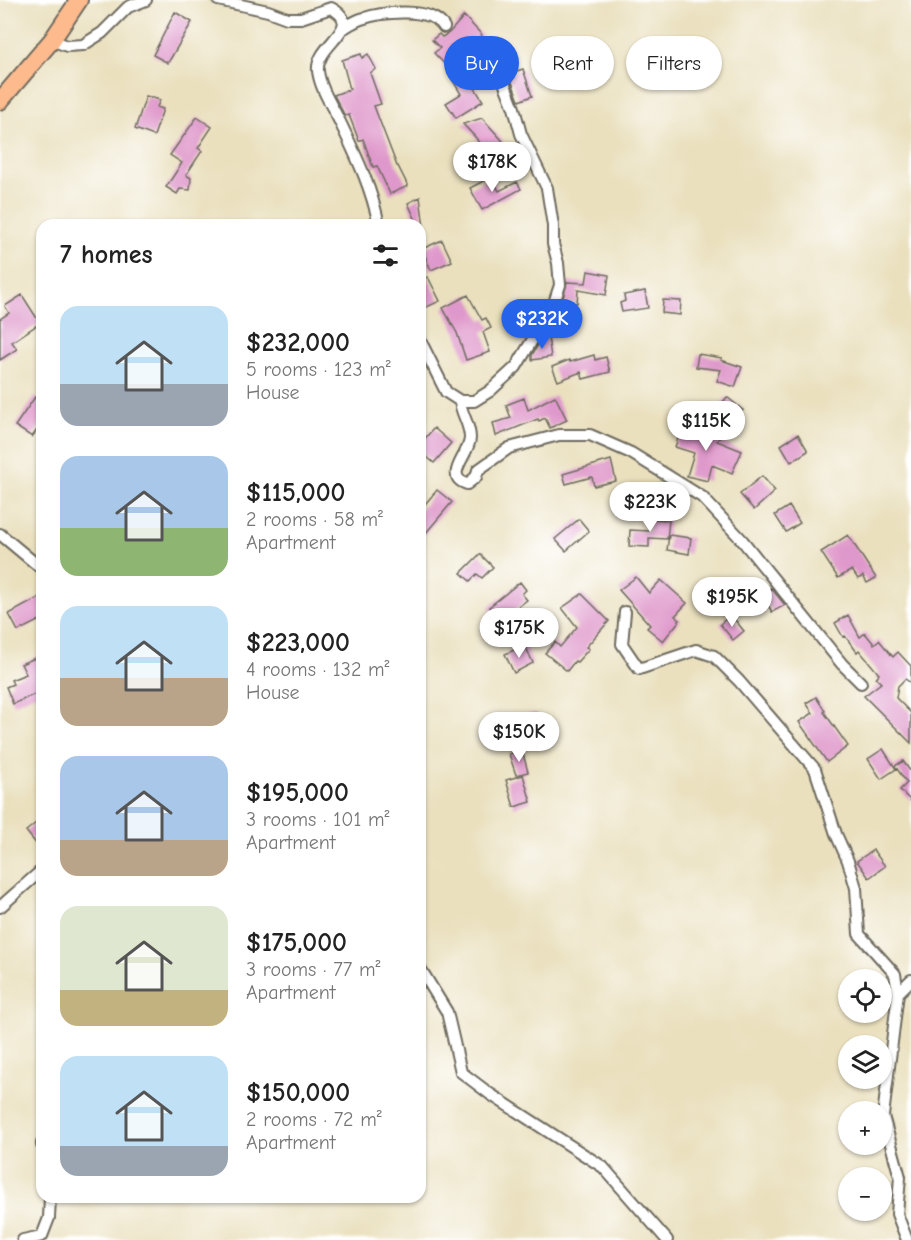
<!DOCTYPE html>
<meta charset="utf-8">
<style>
body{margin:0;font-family:"Comic Neue",sans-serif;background:#f6f6f6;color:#222;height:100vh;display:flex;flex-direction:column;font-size:22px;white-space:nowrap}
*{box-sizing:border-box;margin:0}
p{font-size:20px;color:#767676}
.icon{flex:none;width:33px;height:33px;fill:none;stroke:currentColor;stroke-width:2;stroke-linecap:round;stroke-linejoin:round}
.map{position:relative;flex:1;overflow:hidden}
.side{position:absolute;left:36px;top:219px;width:390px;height:984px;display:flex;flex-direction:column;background:#fff;border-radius:18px;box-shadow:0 2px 4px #0004}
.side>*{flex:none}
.top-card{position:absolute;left:444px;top:36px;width:376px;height:54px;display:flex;gap:12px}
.buttons{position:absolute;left:838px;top:969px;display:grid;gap:12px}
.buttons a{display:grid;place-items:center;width:54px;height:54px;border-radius:50%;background:#fff;box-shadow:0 2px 4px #0004;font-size:30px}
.price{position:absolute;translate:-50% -51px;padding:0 14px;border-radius:21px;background:#fff;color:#222;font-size:20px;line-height:39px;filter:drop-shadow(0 2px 3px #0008)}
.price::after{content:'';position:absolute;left:50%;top:36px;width:18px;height:14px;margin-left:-9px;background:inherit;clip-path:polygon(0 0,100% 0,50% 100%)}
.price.selected{background:#2563eb;color:#fff}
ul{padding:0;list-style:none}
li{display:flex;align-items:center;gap:18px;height:150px;padding:0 24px}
li span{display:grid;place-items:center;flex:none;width:168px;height:120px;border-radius:18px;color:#555}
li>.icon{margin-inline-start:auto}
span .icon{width:72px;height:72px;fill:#fffc;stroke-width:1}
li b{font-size:26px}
h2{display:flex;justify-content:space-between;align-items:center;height:72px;padding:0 24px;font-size:26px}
.pill{padding:0 21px;border-radius:27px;background:#fff;box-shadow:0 2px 4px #0004;font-size:21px;line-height:54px}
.pill.selected{background:#2563eb;color:#fff}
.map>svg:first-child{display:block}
.building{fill:#df98cb}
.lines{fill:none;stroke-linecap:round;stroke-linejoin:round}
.street-casing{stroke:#6e6a5e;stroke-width:14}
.primary-casing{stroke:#6e6a5e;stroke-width:20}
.street{stroke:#fff;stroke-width:10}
.primary{stroke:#fcba8d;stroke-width:16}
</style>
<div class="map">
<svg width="911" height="1240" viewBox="0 0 911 1240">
<rect width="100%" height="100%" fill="#fff"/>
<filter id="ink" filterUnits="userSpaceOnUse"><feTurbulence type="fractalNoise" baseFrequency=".0167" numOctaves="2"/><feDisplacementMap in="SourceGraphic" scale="12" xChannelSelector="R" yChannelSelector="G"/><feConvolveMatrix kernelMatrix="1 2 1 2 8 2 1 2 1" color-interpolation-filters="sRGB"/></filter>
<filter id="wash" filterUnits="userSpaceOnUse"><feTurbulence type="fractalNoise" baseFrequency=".008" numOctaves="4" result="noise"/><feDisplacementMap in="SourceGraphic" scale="24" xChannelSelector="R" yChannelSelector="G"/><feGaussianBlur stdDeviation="1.35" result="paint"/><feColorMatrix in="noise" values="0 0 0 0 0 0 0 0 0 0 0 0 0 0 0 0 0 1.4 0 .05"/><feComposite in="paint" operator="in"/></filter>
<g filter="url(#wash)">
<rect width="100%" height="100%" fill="#eae0be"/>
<g id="blocks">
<path class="building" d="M175,12L192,22L168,63L153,55Z
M464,16L482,35L457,59L483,101L456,118L446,103L461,94L452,79L456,76L434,53L440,48L432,40L439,34L442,37L449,33Z
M361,54L362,58L368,54L376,69L370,73L381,104L374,106L397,166H398L408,186L390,194L377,166L373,167L363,139L359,141L349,115L345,116L334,95L350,89L342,60Z
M523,69L532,96L519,101L512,82L502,76Z
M146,96L160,100L157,107L163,109L154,136L135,129Z
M197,117L212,127L198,148L202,151L186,175L191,178L190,190L180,189L177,194L166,187L182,163L170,155Z
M482,118L502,140L508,150L505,152L511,164L497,172L476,138L463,124Z
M491,177L499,191L517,182L521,189L482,210L470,188Z
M420,197L425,235L423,236L420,225H418L408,203Z
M442,240L452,261L431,270L422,249Z
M588,271L609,275L606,295L578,290L577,303L562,302L567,282L586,283Z
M428,277L440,301L420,310V280Z
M645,291L648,308L622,312L620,303L625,301L624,295Z
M22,295L40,323L12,342L17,349L0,360V319L9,313L5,306Z
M468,295L482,320L486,318L491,328L483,332L490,352L466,360L457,333L443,308Z
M663,300L681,301L680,315L662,313Z
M548,337L551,357L532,360V355L542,338Z
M698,354L722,358L721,360L742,367L735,387L717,381L721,370L696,367Z
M594,355L595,360L606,357L610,372L583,379L581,372L558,381L552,367L569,360L570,362Z
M555,396L567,420L550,428L545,418L539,421L538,419L496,436L493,423L511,418L506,405L524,398L528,410Z
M35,397L42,402V423L32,437L15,426Z
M727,397L743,410L731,425L715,412Z
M683,424L720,437L717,441L742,451L732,473L712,465L708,481L687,476L694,453L675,447Z
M434,428L451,443L434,463L420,451V444Z
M798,434L808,451L791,462L781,445Z
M611,460L616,481L594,486L592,477L566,484L563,474Z
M762,476L775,491L754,510L740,494Z
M437,490L452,502L420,540V510Z
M789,506L800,523L786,532L775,515Z
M579,519L589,531L566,551L555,539Z
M650,519L669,520L667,539L649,538V547L629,546L630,530L649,531Z
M669,535L691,538L689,554L667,550Z
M848,535L876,578L867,583L863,576L858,579L852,570L838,578L821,552Z
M480,554L493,567L482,578L477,574L470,581L461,573Z
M636,577L649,593L661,580L687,603L675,616L680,620L663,641L647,628L650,625L619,590Z
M520,582L526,590L522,594L527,600L510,613L508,611L499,619L489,607Z
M771,588L785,605L772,612L761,593Z
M582,594L609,621L586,647L589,649L577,662L575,661L567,671L545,653L555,642L560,647L577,627L562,608Z
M42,596V619L18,631L9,614Z
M731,615L744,631L733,640L720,624Z
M848,615L860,637L865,633L874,644L879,640L893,657L898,652L911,666V683L905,679L898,686L896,698L911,713V743L864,696L881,683L876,678L879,674L859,650L857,652L845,636L843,637L835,623Z
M525,645L533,663L514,673L505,654Z
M42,655V691L13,704L6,687L13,684L11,680L26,674L21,664Z
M816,697L825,711L824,712L848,746L827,762L799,722L813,713L806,703Z
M536,713L541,740L523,744L519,725L526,724L524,715Z
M883,749L896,769L881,779L868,759Z
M522,750L528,772L516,775L509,754Z
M903,761L911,772V801L900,790L907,783L895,766Z
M523,775L531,802L514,807L506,780Z
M42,818V851L26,831Z
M873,850L885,866L869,878L857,861Z"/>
</g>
</g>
<g filter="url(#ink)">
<use href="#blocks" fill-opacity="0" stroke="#6e6a5e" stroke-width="1.5"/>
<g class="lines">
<defs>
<path id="street" d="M218,0L268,11L287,18H301L331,8C367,27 315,44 318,71C320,88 332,106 340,122C357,158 371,186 379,225
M344,28C349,25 355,21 361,19C381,12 431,6 444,27
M52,40L67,46L83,45L102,33L128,7L146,0
M420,340L446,392L460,401H474L490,391L516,367L553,306L560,285L558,263L553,244V226L547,188L521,134L514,108L505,85
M460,401C461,414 470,424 470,438C470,454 442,476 467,484L476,477L478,470L509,448L559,435H590L631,453L702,497L742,540L842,664L861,683
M0,534L42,569
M625,612L622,644L639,669L696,650L714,656L739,681L815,769L836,834L848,861L856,888L859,934L895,974L898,993L883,1116L900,1177L897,1214L907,1240
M0,907L42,870
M420,968L447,1012L461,1072L490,1094L603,1167L667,1240
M898,993L911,980
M42,1143V1145
M23,1240L42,1236L49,1218L50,1197"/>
<path id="primary" d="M0,101L52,40L79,0"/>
</defs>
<use href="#street" class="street-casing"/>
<use href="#primary" class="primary-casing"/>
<use href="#street" class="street"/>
<use href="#primary" class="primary"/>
</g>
</g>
</svg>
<div class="buttons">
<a><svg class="icon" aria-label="locate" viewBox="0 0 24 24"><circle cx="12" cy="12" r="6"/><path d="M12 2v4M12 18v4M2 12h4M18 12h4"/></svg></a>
<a><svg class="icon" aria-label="layers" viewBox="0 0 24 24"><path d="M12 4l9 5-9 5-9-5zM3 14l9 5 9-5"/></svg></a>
<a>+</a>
<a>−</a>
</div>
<b class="price" style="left:492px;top:193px">$178K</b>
<b class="price selected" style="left:542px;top:350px">$232K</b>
<b class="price" style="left:706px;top:452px">$115K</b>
<b class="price" style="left:650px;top:533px">$223K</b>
<b class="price" style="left:732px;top:628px">$195K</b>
<b class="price" style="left:519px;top:659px">$175K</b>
<b class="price" style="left:519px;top:763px">$150K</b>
<div class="top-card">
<a class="pill selected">Buy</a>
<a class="pill">Rent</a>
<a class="pill">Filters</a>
</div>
<section class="side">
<h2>7 homes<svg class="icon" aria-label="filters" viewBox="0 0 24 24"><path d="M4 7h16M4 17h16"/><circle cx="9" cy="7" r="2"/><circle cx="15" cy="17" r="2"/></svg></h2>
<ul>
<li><span style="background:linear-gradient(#bfe0f5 65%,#9aa5b1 0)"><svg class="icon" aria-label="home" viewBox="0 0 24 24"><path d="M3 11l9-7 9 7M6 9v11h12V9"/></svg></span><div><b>$232,000</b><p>5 rooms · 123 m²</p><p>House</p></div></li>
<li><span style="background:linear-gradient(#a9c7e8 60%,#8fb573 0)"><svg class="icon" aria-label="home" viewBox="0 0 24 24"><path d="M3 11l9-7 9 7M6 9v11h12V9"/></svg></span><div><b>$115,000</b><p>2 rooms · 58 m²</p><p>Apartment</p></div></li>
<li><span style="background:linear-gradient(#bfe0f5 60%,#b9a48a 0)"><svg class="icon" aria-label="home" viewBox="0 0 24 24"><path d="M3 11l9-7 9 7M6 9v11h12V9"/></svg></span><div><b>$223,000</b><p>4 rooms · 132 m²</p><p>House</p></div></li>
<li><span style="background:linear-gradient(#a9c7e8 70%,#b9a48a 0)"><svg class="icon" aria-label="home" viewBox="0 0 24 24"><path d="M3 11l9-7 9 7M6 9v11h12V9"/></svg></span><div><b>$195,000</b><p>3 rooms · 101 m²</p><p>Apartment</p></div></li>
<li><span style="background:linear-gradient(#dfe7d0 70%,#c2b280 0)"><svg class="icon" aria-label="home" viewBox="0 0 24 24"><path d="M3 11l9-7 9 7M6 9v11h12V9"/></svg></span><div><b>$175,000</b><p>3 rooms · 77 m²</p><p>Apartment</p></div></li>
<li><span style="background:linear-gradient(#bfe0f5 75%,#9aa5b1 0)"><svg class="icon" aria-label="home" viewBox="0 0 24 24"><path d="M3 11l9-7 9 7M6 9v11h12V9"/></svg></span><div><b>$150,000</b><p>2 rooms · 72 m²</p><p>Apartment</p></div></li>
</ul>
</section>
</div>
